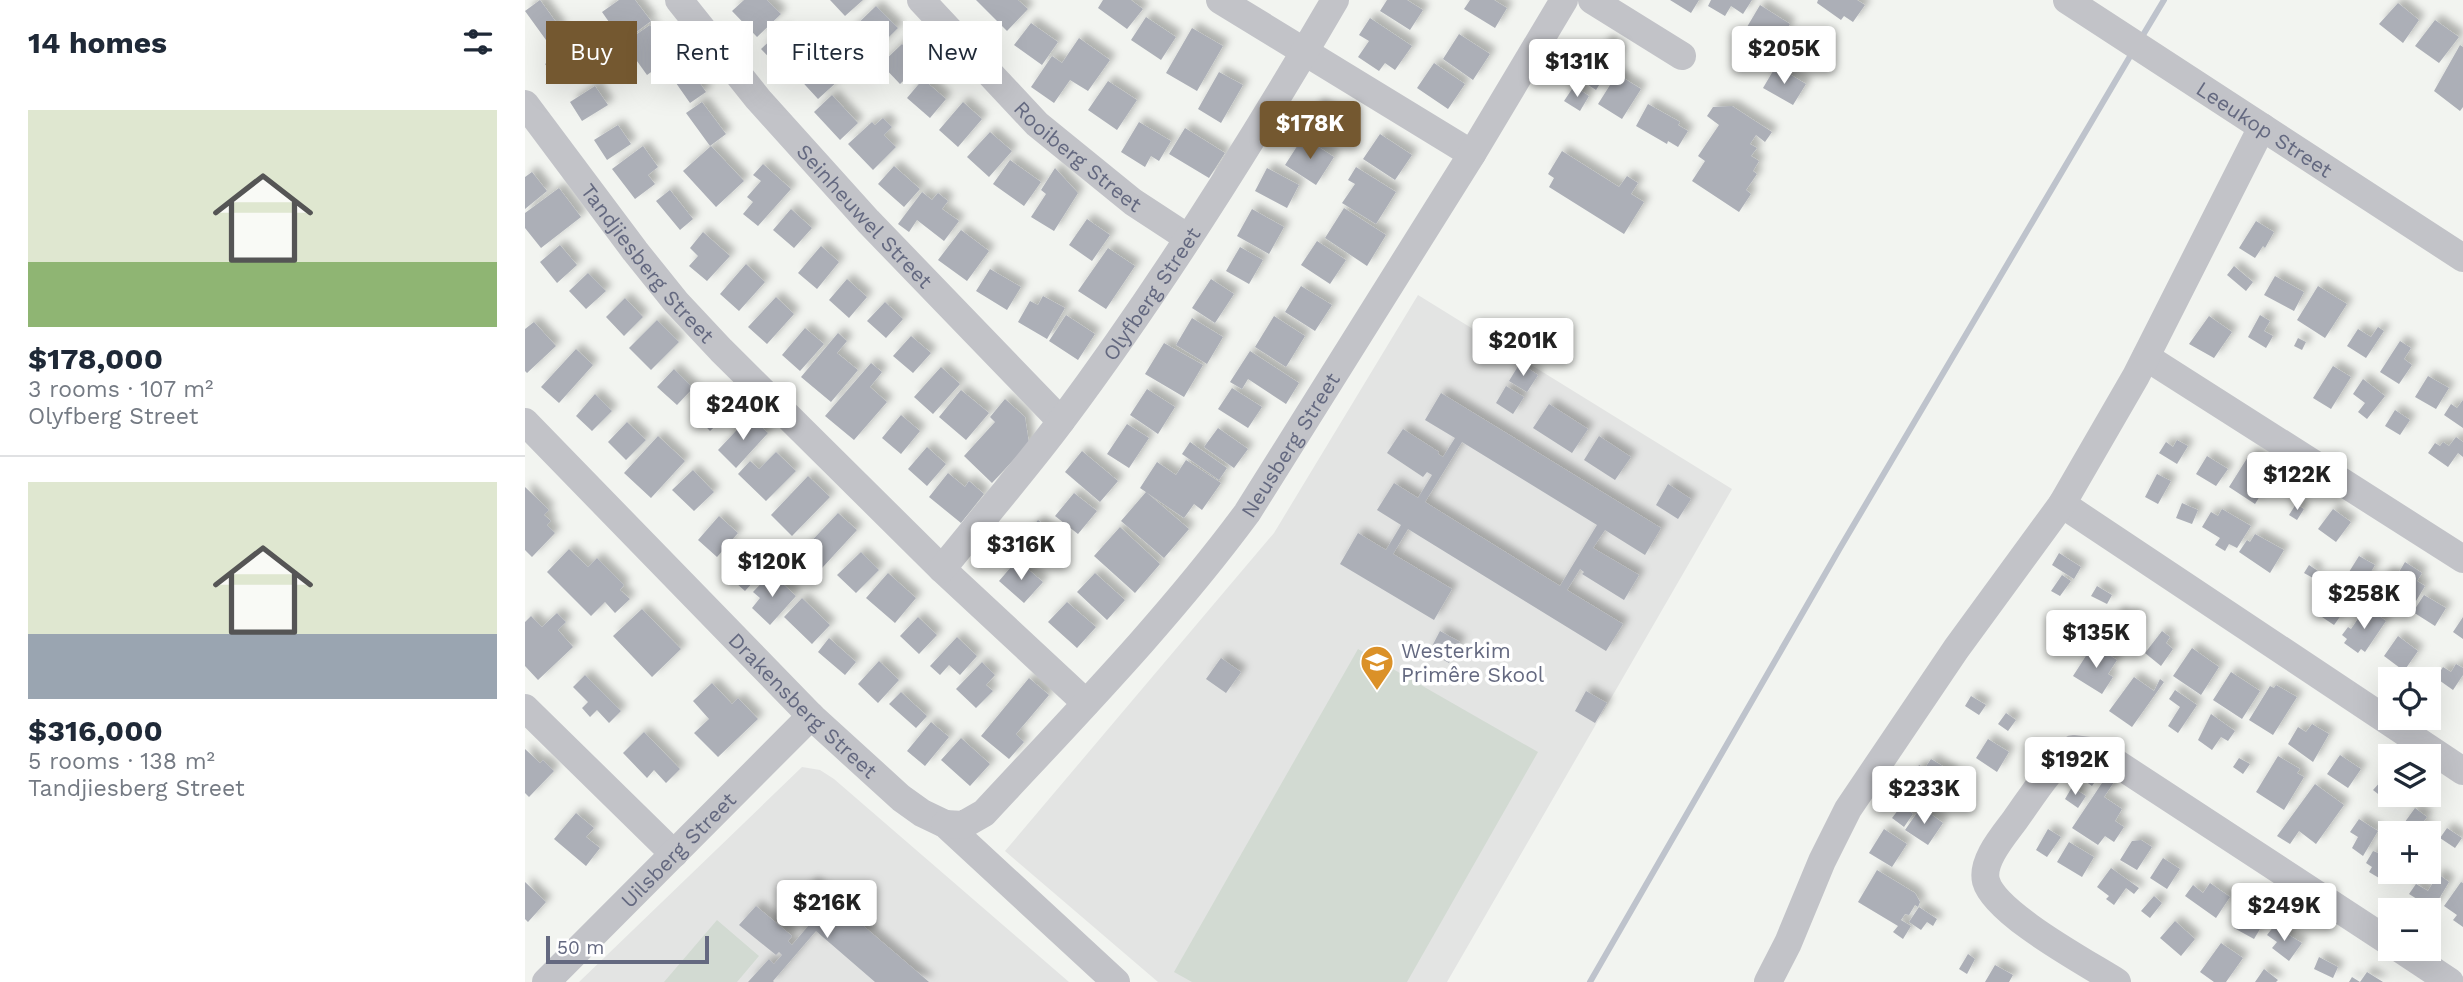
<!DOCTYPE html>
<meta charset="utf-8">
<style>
body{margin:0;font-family:"Work Sans",sans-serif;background:#f6f6f7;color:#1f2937;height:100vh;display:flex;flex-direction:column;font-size:26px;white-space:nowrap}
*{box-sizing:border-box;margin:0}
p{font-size:23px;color:#747a83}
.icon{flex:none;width:38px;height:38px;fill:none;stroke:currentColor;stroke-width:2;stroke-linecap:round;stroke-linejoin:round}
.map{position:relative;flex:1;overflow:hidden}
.sheet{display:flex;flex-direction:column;background:#fff;width:525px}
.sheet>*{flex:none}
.banner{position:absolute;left:21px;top:21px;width:665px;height:63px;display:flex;gap:14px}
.controls{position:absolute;left:1853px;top:667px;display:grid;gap:14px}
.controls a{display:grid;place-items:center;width:63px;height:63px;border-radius:0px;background:#fff;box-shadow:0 7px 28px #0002;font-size:35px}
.scale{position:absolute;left:21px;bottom:18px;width:163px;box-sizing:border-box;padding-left:7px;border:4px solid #646980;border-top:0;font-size:19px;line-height:24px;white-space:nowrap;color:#646980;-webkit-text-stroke:5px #fff;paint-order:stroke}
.price{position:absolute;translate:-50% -60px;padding:0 16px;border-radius:7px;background:#fff;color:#222;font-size:23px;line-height:46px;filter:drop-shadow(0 2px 4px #0008)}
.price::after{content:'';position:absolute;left:50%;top:42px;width:21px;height:16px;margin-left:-10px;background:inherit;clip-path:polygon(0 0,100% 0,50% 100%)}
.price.selected{background:#745830;color:#fff}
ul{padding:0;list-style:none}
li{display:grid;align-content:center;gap:14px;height:371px;padding:0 28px}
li+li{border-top:2px solid #e0e1e3}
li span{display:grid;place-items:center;height:217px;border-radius:0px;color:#555}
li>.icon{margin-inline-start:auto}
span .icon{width:126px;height:126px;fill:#fffc;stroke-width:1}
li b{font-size:30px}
h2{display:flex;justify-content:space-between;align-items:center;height:84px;padding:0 28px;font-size:30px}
.tag{padding:0 24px;border-radius:0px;background:#fff;box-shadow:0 7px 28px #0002;font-size:24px;line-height:63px}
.tag.selected{background:#745830;color:#fff}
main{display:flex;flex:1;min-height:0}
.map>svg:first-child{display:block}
.built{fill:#e3e4e3}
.green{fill:#d2dad2}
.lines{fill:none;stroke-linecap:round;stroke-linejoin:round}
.stream{stroke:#bec3cc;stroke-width:6}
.building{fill:#acafb7;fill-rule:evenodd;filter:url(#shadow)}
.minor{stroke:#c2c3c8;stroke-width:28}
.labels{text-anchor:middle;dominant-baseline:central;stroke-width:7;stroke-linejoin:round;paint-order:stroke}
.street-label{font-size:21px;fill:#646980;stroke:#fff}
.poi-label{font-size:21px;fill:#646980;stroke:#fff;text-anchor:start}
</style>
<main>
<section class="sheet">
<h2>14 homes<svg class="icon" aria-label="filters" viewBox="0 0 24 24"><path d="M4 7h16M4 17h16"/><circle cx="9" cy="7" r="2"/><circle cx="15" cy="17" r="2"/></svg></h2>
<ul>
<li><span style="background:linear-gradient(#dfe7d0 70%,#8fb573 0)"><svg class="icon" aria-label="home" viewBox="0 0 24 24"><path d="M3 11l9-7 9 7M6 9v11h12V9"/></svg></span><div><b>$178,000</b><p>3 rooms · 107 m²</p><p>Olyfberg Street</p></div></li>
<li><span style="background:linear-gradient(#dfe7d0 70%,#9aa5b1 0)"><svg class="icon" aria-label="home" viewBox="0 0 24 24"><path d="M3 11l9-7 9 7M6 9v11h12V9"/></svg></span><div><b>$316,000</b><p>5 rooms · 138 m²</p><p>Tandjiesberg Street</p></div></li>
</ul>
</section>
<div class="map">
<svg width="1938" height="982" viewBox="0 0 1938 982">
<defs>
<filter id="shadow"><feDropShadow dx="6" dy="-6" stdDeviation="3.5" flood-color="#0004"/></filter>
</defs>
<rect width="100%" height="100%" fill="#f2f4f0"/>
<path class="built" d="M893,295L1207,489L922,982H633L480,851L749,533Z
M277,767L295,770L309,779L544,982H54Z"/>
<path class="green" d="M833,649L1013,752L882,982H667L649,972Z
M192,920L234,956L212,982H139Z"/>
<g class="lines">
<path class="stream" d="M1615,40L1639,0
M1065,982L1315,548L1607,53"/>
</g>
<path class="building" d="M15,0L36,29L21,40L0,11Z
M94,0H110L126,21L98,42L77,12Z
M219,0H242L256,14L232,37L207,11Z
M305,0H338L320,16Z
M451,0H493L503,9L482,31Z
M578,0H606L618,9L602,29L573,8Z
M862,0H882L898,10L885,30L855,11Z
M945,0H969L982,8L970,28L939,9Z
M1145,0H1174L1166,13Z
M1186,0H1227L1218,14L1206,6L1200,16L1183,6Z
M1293,0H1332L1340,5L1328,22L1319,16L1316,20L1292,3Z
M1873,3L1894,20L1878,43L1854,24Z
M1235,5L1265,24L1251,46L1222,27Z
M351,6L373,28L344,57L322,34Z
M621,17L651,37L636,60L606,40Z
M845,18L887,46L870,70L860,63L854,71L833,57L844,41L834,35Z
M1910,20L1934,37L1914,63L1890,46Z
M506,23L533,42L517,65L489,45Z
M125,25L147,57L122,75L99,43Z
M667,28L698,46L672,91L641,73Z
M257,29L282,55L261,75L236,49Z
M934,34L965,54L948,80L918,59Z
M554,38L585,60L563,91L545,80L529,103L506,87L527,56L537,63Z
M1081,40L1096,50L1071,90L1046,74L1061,52L1070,58Z
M377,44L396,64L375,84L356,64Z
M1935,45L1938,47V107L1935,111L1909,91Z
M44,47L58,66L35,84L20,64Z
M298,48L311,63L304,70L314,80L293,99L270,74Z
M160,62L181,92L165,103L144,73Z
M909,63L940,84L923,109L892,88Z
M1251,66L1281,84L1268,105L1238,88Z
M694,72L718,85L696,123L673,109Z
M1092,74L1116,89L1097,119L1073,104Z
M398,79L421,99L405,118L382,98Z
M583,81L612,100L592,130L563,110Z
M70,86L83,105L57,121L45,102Z
M1049,86L1064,96L1055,111L1039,101Z
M307,95L333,123L315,140L289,112Z
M177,102L201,134L185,146L161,113Z
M438,102L457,119L433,147L414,130Z
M792,103L823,119L811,142L780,127Z
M1123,104L1155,122L1153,125L1163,131L1153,147L1143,141L1142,144L1111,126Z
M1207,106L1247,132L1240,142L1231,135L1225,144L1232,148L1226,156L1234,161L1228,171L1232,174L1221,190L1226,194L1214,212L1167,181L1180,161L1173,156L1194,125L1182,116L1188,107Z
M358,118L367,127L359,135L371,147L348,170L323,144L347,122L350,125Z
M614,122L646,141L634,161L626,156L620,167L596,152Z
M93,125L106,144L82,160L69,140Z
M660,128L700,153L684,178L644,154Z
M465,132L487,151L464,177L442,157Z
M855,134L887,155L870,180L838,159Z
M778,137L809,157L791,185L760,165Z
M118,146L133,167L123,175L130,184L110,199L87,169Z
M186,146L219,181L191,207L158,171Z
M1037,151L1094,187L1102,176L1113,183L1106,194L1119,202L1099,234L1024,187L1029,178L1023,174Z
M485,160L516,182L499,206L468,184Z
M238,164L266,189L233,226L218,214L228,202L222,197L236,181L228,175Z
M369,166L395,189L379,207L353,184Z
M831,167L871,192L851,224L817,203L830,184L823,180Z
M530,168L553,193L529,231L506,217L521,194L516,190Z
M742,168L774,185L762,208L730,191Z
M7,172L22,191L0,209V177Z
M34,188L56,217L16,248L0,228V213Z
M145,190L168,219L155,230L131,201Z
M397,192L407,200L413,193L423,201L417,209L434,221L419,241L392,220L384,232L373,224Z
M819,208L861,235L842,266L800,238Z
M266,209L287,228L269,248L248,230Z
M727,209L759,227L744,254L712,236Z
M562,219L585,235L567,261L544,245Z
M1731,221L1749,232L1740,248L1738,246L1730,258L1714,248Z
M436,230L464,251L442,281L413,260Z
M178,232L205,256L182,281L164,266L173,256L165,248Z
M792,241L821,260L805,284L776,265Z
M35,245L52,265L32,283L15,262Z
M296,246L314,262L292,289L273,273Z
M715,247L738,260L724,284L701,271Z
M583,248L610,266L581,309L553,291Z
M221,264L240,282L214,311L195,294Z
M1709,266L1728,282L1721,291L1702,275Z
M465,269L496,287L482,310L451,291Z
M63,273L81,291L61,309L44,291Z
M1750,276L1779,292L1769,311L1739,295Z
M322,279L342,297L324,318L304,300Z
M686,279L709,294L690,323L667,308Z
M776,286L807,305L790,331L760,312Z
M1793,286L1822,304L1800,338L1772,320Z
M518,296L540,308L522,339L493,322L505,301L513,305Z
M251,297L269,314L242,344L223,327Z
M100,298L118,317L99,336L81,317Z
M360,302L378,319L361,338L342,321Z
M541,315L570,334L553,360L524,341Z
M1735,315L1745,321L1739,331L1748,336L1741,348L1723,337Z
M749,316L780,336L761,367L730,347Z
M1684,316L1707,332L1689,358L1664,344Z
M667,318L698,337L682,364L651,345Z
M132,320L154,342L126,370L104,348Z
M9,322L31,346L2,373L0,371V329Z
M1853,327L1859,331L1841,358L1822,346L1833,329L1846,337Z
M280,328L299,344L275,371L257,355Z
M313,333L322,341L312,353L333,370L306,402L276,377Z
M386,336L406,353L388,373L368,356Z
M1773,338L1781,342L1777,350L1769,346Z
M1875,341L1886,348L1879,359L1887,365L1874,384L1855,372Z
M639,343L678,365L659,397L620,374Z
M51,349L68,365L34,403L16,387Z
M725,351L774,383L761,404L723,379L717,389L705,382Z
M346,363L357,372L345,387L362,402L329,440L300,416Z
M995,363L1013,375L1002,392L984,381Z
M1808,366L1826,377L1806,409L1788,398Z
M416,367L435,384L408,414L389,397Z
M149,369L168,388L152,405L132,387Z
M1903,376L1924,388L1911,409L1890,397Z
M1838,379L1860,396L1842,419L1833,412L1840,403L1828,394Z
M981,386L999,397L988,414L971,403Z
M707,388L737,407L723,428L693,409Z
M622,389L650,407L633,434L605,415Z
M436,390L464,413L441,440L414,417Z
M916,393L1136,528L1120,555L1080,530L1068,548L1114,575L1099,600L1057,574L1059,572L1055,569L1042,590L1098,624L1081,651L883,529L868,554L927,589L909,620L815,564L833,533L861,550L876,525L852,510L869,483L893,498L907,475L902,472L898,477L862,453L878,429L914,452L913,454L918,457L930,438L900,420ZM937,442L1072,525L1035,586L900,502Z
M70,394L87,411L67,431L51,416Z
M186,396L203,414L185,431L168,413Z
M480,399L500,417L504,443L467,483L439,456L470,422L465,417Z
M1938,400V428L1919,415L1926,404L1932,408Z
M1024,404L1063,429L1047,453L1008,428Z
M1870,410L1885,420L1875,435L1860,426Z
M376,415L395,431L376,454L357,438Z
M225,416L243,433L211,468L193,450Z
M102,422L121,440L101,460L83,442Z
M602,424L624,438L604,468L582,454Z
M693,428L723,449L709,468L679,447Z
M133,436L160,461L126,498L99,473Z
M1074,436L1106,457L1090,480L1059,460Z
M1931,437L1938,442V457L1933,453L1923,467L1903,453L1910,443L1915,446L1918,442L1924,446Z
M1652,440L1663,446L1652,464L1634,453L1641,442L1648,447Z
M665,442L702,468L694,480L657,454Z
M402,447L421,464L402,486L383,469Z
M557,451L593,481L575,502L540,472Z
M251,452L271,471L241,501L213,474L225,461L234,469Z
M1726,452L1740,460L1734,469L1747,477L1730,504L1704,487Z
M1682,456L1703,469L1691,486L1671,474Z
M661,460L696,483L677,510L669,504L659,518L615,488L632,462L651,475Z
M168,470L189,492L169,511L147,490Z
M423,473L440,487L444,481L459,494L436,523L404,497Z
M1632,474L1646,481L1633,504L1620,497Z
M283,476L305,497L267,536L246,515Z
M1143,484L1166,499L1153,519L1131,505Z
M0,487L24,510L19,515L26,521L22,525L30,533L7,557L0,550Z
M621,492L664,529L639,558L596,521Z
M549,493L572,511L553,534L530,516Z
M1657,503L1673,510L1667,524L1651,518Z
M1771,504L1779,509L1772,520L1764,515Z
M1697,509L1726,526L1712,548L1704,544L1700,551L1690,545L1695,538L1677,527L1686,512L1693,516Z
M1808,509L1826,522L1811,542L1793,529Z
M313,513L332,530L297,568L278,550Z
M194,516L213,533L192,557L173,540Z
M513,520L535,538L516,561L493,543Z
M595,527L635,564L610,593L569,556Z
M1730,534L1759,550L1745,573L1714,552L1722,540L1725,542Z
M44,549L63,567L72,558L99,585L95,590L105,599L90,613L80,602L66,616L22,572Z
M336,552L354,570L331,593L312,575Z
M220,553L239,570L220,591L201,574Z
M1534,553L1556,567L1549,579L1527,565Z
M1834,556L1850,565L1840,582L1824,572Z
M492,560L518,582L499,603L474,581Z
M1880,562L1897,573L1892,581L1900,586L1891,601L1882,596L1876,606L1851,589L1862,571L1871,577Z
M1784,565L1793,571L1788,578L1779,573Z
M246,573L271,596L245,625L227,608L235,598L228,592Z
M363,573L391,598L370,623L341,598Z
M570,573L600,600L582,620L552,592Z
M1537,575L1546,581L1535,596L1526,591Z
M1572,586L1587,595L1582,604L1566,596Z
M1815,591L1823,597L1818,605L1822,607L1809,625L1797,617Z
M1899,595L1921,608L1910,626L1888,612Z
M277,598L305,625L287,644L259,617Z
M542,602L571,627L552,648L523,622Z
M1841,607L1861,621L1840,652L1836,649L1833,653L1819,643L1822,639L1817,635L1823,627L1826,629Z
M117,609L156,649L127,677L88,636Z
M1593,611L1602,617L1604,613L1616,620L1601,646L1580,634Z
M32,613L41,622L33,630L48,647L13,680L0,666V622L6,616L17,627Z
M393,617L412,635L394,654L375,636Z
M1938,617V639L1928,632Z
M915,631L935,642L924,663L904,652Z
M1637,631L1645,637L1641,643L1648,649L1636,666L1620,653Z
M1873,636L1893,651L1879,671L1859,656Z
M432,637L452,656L435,675L424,665L415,675L405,666Z
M304,638L331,662L320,675L293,652Z
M1568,645L1592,660L1583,674L1588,677L1577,694L1548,676Z
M1667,648L1694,667L1676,695L1648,676Z
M696,658L716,672L701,693L681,679Z
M354,661L374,680L353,703L333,684Z
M457,662L470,675L461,685L468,691L451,708L431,689Z
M1931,664L1938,668V675L1928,690L1911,678L1918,667L1926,672Z
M1706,672L1735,691L1717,719L1688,700Z
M60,675L96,711L84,723L72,710L65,717L57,708L63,702L48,687Z
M1609,677L1629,691L1635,679L1639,682L1607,727L1584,711Z
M504,678L524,695L491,734L499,742L484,759L456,736Z
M187,683L207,704L213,698L233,719L193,757L169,733L184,719L168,701Z
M1751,685L1772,697L1748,735L1724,720L1745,686L1749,688Z
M1650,690L1672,705L1653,733L1643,726L1655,707L1644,699Z
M1061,691L1082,703L1070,723L1050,711Z
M376,692L402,716L391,728L364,704Z
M1446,696L1461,705L1454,715L1440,706Z
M1481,713L1491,720L1483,731L1473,724Z
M1686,714L1710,731L1703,741L1696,737L1687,750L1673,740Z
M406,722L424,737L400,766L382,751Z
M1787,724L1804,734L1788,762L1763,744L1773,727L1781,732Z
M119,732L155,769L141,783L129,770L122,778L98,753Z
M436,738L465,764L445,786L416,760Z
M1463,739L1484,752L1472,772L1451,758Z
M0,749L15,763L18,760L29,771L4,797L0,793Z
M1815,755L1836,769L1823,788L1802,774Z
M1753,756L1775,769L1772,773L1779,777L1759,810L1731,792Z
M1714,758L1725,764L1718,774L1708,767Z
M1406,759L1429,773L1416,793L1388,775L1394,765L1400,768Z
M1559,761L1576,773L1567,786L1550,774Z
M1585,771L1593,776L1579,797L1597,809L1590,821L1599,827L1589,842L1580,836L1573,845L1547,828Z
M1856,781L1866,788V794H1875L1867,805L1848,790Z
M1790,784L1819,805L1791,844L1774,831L1765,844L1752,836Z
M1547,787L1561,796L1553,808L1540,799Z
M1377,805L1388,814L1379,827L1367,818Z
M1396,807L1418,823L1403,845L1380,830Z
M1890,808L1902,817L1896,825L1905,831L1904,833H1888L1877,826Z
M51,813L69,828L61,837L75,848L61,866L29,839Z
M1834,819L1853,831L1838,856L1827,848L1833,837L1825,832Z
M1922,828L1937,838L1930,848L1915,838Z
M1359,829L1382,844L1367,867L1344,853Z
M1523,829L1536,837L1522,857L1511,850Z
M1616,840L1627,847L1612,870L1595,860L1607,841Z
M1860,840L1866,844V872L1871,873L1864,884L1844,872L1847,867L1841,863L1848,851L1853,853Z
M1544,842L1569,857L1557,877L1532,862Z
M1638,858L1655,869L1642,889L1625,878Z
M1586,868L1614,888L1609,894L1601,888L1589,905L1581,899L1584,896L1572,887Z
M1352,870L1390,893L1395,902L1393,907L1390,905L1384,915L1380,914L1376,920L1386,926L1378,939L1368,932L1373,926L1333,902Z
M1913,874L1924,882L1908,909L1884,894L1891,884L1903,891Z
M0,882L21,902L3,922L0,919Z
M287,882L404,982H350L291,931L248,981L249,982H223L244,959L249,964L257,955L254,952L251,955L214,925L231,906L267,936L263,941L267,945L284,925L264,908Z
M1936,882L1938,883V927L1928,920L1932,915L1919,906Z
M1685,883L1705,897L1691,918L1660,896L1668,885L1678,893Z
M1629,896L1637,903L1625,918L1616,911Z
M1728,897L1747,909L1729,939L1709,928Z
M1394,907L1412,919L1408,926L1402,922L1396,930L1384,922Z
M1650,921L1670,939L1656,956L1635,938Z
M1749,926L1777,943L1764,961L1747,948L1752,942L1742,935Z
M1696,943L1718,958L1701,982H1689L1675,972Z
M1443,954L1450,959L1442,974L1434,969Z
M1794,957L1813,967L1808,978L1789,969Z
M1470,965L1488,975L1484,982H1460Z
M1739,969L1753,980L1751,982H1730Z
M1842,972L1858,982H1824L1827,977L1835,982Z"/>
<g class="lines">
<g class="minor">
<path id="s1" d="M154,0L233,99L343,221L536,421"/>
<path id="s2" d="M396,0L512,124L608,202L663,238"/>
<path d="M695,0L947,154"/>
<path d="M1067,0L1157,56"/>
<path id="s3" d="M1542,0L1938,258"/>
<path id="s4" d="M0,104L110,251L151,302L196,350L417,569L561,703"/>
<path d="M1621,357L1938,559"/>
<path id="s5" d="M0,422L286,716L376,798L397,813L420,824L591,982"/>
<path d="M1537,504L1938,771"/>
<path id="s6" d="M417,569C457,519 499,471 537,420C637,286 726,144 810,0"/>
<path d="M0,708L149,854"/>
<path id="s7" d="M420,824L438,825L459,813C549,716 643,620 722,513L947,154L1039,0"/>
<path d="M1874,948L1925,982"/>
<path id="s8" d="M21,982L286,716"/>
<path d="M1243,982L1263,943L1297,861L1323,809L1431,649L1537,504L1611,376L1737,127"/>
<path d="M1592,982C1562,963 1470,914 1461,881C1456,861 1479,835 1490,820C1508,795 1524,768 1548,749L1564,751L1588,761L1866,943"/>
</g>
</g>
<defs>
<symbol id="school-pin" viewBox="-11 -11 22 30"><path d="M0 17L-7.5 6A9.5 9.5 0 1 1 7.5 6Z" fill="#db9128" stroke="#fff"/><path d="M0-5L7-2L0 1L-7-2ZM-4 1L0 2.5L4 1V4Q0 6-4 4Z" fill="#fff"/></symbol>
</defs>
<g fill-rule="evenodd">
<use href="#school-pin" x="833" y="643" width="38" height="52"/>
</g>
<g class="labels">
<g class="street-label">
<text stroke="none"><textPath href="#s3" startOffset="236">Leeukop Street</textPath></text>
<text stroke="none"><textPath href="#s2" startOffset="222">Rooiberg Street</textPath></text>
<text stroke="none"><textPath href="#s1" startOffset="285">Seinheuwel Street</textPath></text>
<text stroke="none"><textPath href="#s4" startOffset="201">Tandjiesberg Street</textPath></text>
<text stroke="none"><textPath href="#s6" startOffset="346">Olyfberg Street</textPath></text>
<text stroke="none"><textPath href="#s7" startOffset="522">Neusberg Street</textPath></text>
<text stroke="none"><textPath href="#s5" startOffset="397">Drakensberg Street</textPath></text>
<text stroke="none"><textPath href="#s8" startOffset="187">Uilsberg Street</textPath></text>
</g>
<g class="poi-label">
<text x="876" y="650">Westerkim<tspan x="876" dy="24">Primêre Skool</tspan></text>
</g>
</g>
</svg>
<div class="controls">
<a><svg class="icon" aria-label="locate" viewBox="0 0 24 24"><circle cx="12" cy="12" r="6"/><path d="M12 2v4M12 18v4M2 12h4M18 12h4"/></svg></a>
<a><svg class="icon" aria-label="layers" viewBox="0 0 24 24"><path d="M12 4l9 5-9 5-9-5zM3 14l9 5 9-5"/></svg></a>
<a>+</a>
<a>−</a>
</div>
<div class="scale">50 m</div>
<b class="price" style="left:1259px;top:86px">$205K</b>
<b class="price" style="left:1052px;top:99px">$131K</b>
<b class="price selected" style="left:785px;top:161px">$178K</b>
<b class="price" style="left:998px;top:378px">$201K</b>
<b class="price" style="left:218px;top:442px">$240K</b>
<b class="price" style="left:1772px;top:512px">$122K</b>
<b class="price" style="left:496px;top:582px">$316K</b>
<b class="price" style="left:247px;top:599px">$120K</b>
<b class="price" style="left:1839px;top:631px">$258K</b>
<b class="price" style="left:1571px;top:670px">$135K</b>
<b class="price" style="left:1550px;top:797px">$192K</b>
<b class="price" style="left:1399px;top:826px">$233K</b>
<b class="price" style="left:302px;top:940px">$216K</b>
<b class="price" style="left:1759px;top:943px">$249K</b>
<div class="banner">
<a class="tag selected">Buy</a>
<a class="tag">Rent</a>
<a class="tag">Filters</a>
<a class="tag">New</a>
</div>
</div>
</main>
